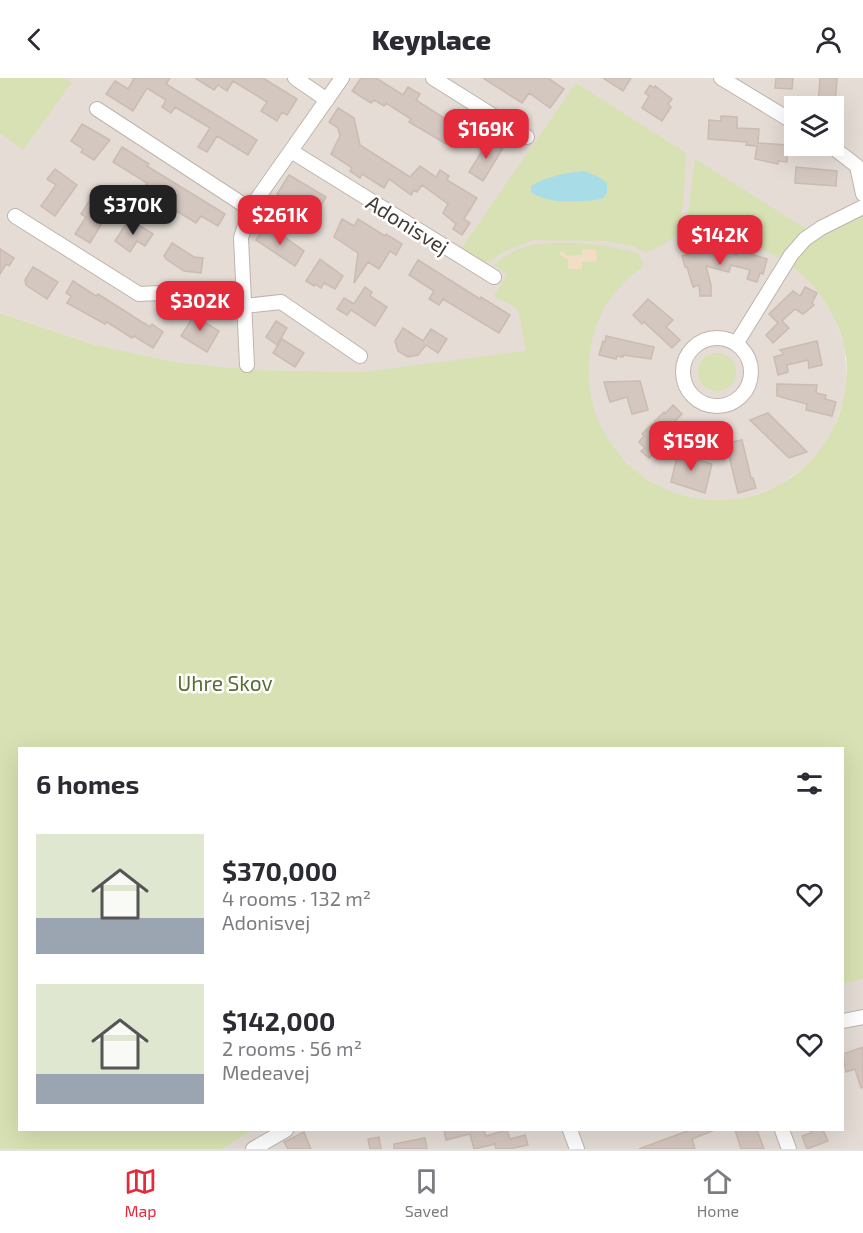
<!DOCTYPE html>
<meta charset="utf-8">
<style>
body{margin:0;font-family:"Exo 2",sans-serif;background:#f2f2f3;color:#2b2b33;height:100vh;display:flex;flex-direction:column;font-size:22px;white-space:nowrap}
*{box-sizing:border-box;margin:0}
p{font-size:20px;color:#7c7c81}
.icon{flex:none;width:33px;height:33px;fill:none;stroke:currentColor;stroke-width:2;stroke-linecap:round;stroke-linejoin:round}
.map{position:relative;flex:1;overflow:hidden}
.sheet{position:absolute;left:18px;top:669px;width:826px;height:384px;display:flex;flex-direction:column;background:#fff;border-radius:0px;box-shadow:0 6px 24px #0002}
.sheet>*{flex:none}
.buttons{position:absolute;left:784px;top:18px;display:grid;gap:12px}
.buttons a{display:grid;place-items:center;width:60px;height:60px;border-radius:0px;background:#fff;box-shadow:0 6px 24px #0002;font-size:30px}
.price{position:absolute;translate:-50% -51px;padding:0 14px;border-radius:12px;background:#e42b3b;color:#fff;font-size:20px;line-height:39px;filter:drop-shadow(0 2px 3px #0008)}
.price::after{content:'';position:absolute;left:50%;top:36px;width:18px;height:14px;margin-left:-9px;background:inherit;clip-path:polygon(0 0,100% 0,50% 100%)}
.price.current{background:#222;color:#fff}
ul{padding:0;list-style:none}
li{display:flex;align-items:center;gap:18px;height:150px;padding:0 18px}
li span{display:grid;place-items:center;flex:none;width:168px;height:120px;border-radius:0px;color:#555}
li>.icon{margin-inline-start:auto}
span .icon{width:72px;height:72px;fill:#fffc;stroke-width:1}
li b{font-size:26px}
h2{display:flex;justify-content:space-between;align-items:center;height:72px;padding:0 18px;font-size:26px}
header{display:flex;justify-content:space-between;align-items:center;height:78px;padding:0 18px;background:#fff;font-size:27px;font-weight:800}
.tab-bar{display:flex;justify-content:space-around;align-items:center;height:84px;border-top:2px solid #e1e1e2;background:#fff;font-size:16px;color:#7c7c81}
.tab-bar a{display:grid;justify-items:center;gap:3px}
.tab-bar .current{color:#e42b3b}
.map>svg:first-child{display:block}
.residential{fill:#e4dcd5;fill-rule:evenodd}
.green{fill:#d8e1b3;fill-rule:evenodd}
.sand{fill:#f2dec5}
.water{fill:#a8dde8}
.building{fill:#d4c7c0;stroke:#cbbbb1;stroke-width:1.5}
.lines{fill:none;stroke-linecap:round;stroke-linejoin:round}
.minor-casing{stroke:#bfb4ad;stroke-width:16}
.minor{stroke:#fff;stroke-width:14}
.labels{text-anchor:middle;dominant-baseline:central;stroke-width:5;stroke-linejoin:round;paint-order:stroke}
.street-label{font-size:21px;fill:#433b36;stroke:#fff}
.park-label{font-size:21px;fill:#566f30;stroke:#fff}
</style>
<header><svg class="icon" aria-label="back" viewBox="0 0 24 24"><path d="M15 5l-7 7 7 7"/></svg>Keyplace<svg class="icon" aria-label="person" viewBox="0 0 24 24"><circle cx="12" cy="8" r="4"/><path d="M4 21q1-7 8-7t8 7"/></svg></header>
<div class="map">
<svg width="863" height="1071" viewBox="0 0 863 1071">
<rect width="100%" height="100%" fill="#f1ebe6"/>
<path class="residential" d="M0,0H863V136L791,188L805,198L821,217L834,238L844,267L847,302L845,320L834,349L827,363L817,376L805,388L779,408L749,419L733,422H700L666,413L638,396L615,373L607,361L598,344L592,325L363,294L254,292L174,284L92,266L0,235ZM795,28H834V68H795Z
M863,901V1071H222L253,1052H843V906Z"/>
<path class="green" d="M0,0H63L72,4L23,72L0,55Z
M576,5L686,75C685,90 684,150 675,158C668,165 655,170 646,175L633,168L607,163L532,162L503,174L489,184L486,183L483,189L459,174Z
M695,81L806,151L790,165L779,180C749,162 718,163 684,167Z
M863,136V901L843,906V670H20V1052H253L222,1071H0V235L92,266L174,284L254,292L363,294L526,273L518,231L494,218L507,196L494,187C503,180 512,173 522,170C550,160 612,166 639,176L644,187C627,201 611,215 602,234C559,326 625,427 726,422C751,421 777,411 797,395C825,373 842,342 846,306C852,261 827,214 791,188C800,177 808,165 820,157C834,149 850,146 863,136ZM596,172V183L582,184L568,191V182L562,173L567,178L582,177Z
M698 294a19 19 0 1 1 38 0a19 19 0 1 1-38 0Z"/>
<path class="sand" d="M583,171L596,172L597,183L582,184V191H568V182L559,176L562,173L567,178L582,177Z"/>
<path class="water" d="M584,93L599,99L607,105V115L602,121C581,124 549,127 531,114V108C548,98 565,95 584,93Z"/>
<path class="building" d="M132,0H170L166,6L257,62L248,77L217,58L207,74L198,69L210,50L175,29L171,35L162,29L166,22L147,10L133,33L106,16L115,3L128,11L134,1Z
M195,0H263L297,21L287,37L282,34L277,43L261,33L267,24L233,3L227,13L218,7L214,12Z
M361,0H376L403,17L408,9L420,16L416,22L447,42L450,38L465,45L468,49L464,55L467,57L460,68L449,61L446,66L409,44L411,41L386,25L384,28L374,22L371,25L352,13Z
M483,0H548L564,11L550,30L529,15L522,25Z
M603,0H631L623,13Z
M776,0H793L792,11L775,10Z
M820,0H837L835,28H818Z
M650,7L654,10L655,8L672,21L668,26L671,29L662,43L642,30L649,18L645,15Z
M338,30L354,40L360,67L410,99L420,88L436,99L440,92L449,98L447,102L477,120L464,141L470,145L462,157L453,151L456,146L443,135L448,126L422,107L417,114L414,112L411,117L389,101L384,110L362,96L360,100L350,93L352,90L331,76L340,58L338,50L329,44Z
M721,38L737,39V50L759,51L758,65L788,67L787,84L778,83V86L755,81L757,68L746,67L747,64L708,61L709,42L721,43Z
M82,46L110,62L94,82L81,74L83,71L71,63Z
M489,62L503,70L483,103L469,94Z
M122,69L149,86L147,88L225,136L218,148L201,138L196,145L172,130L170,134L167,132L165,135L152,127L155,123L141,114L147,105L113,84Z
M796,89L837,93L836,108L795,105Z
M55,91L77,107L55,138L41,128L56,107L47,101Z
M289,97L326,119L317,134L312,131L309,135L277,116Z
M98,120L113,127L90,165L75,156L86,139L81,136L90,122L95,125Z
M129,141L153,156L145,168L137,163L130,174L115,163Z
M342,141L354,148L358,141L385,158L386,156L402,166L396,177L390,173L379,191L368,184L354,205L358,175L334,159Z
M265,148L275,154L276,153L304,173L295,188L256,162Z
M172,165L194,179L203,180L201,195L184,193L166,181L164,178Z
M706,166H715V170L737,177L738,172L767,181L763,196L760,195L757,204L747,201L750,192L731,187L729,194L706,188L711,207V218H700L699,207L693,209L687,189H685L682,178L706,171Z
M0,171L14,180L9,188L6,186L0,196Z
M320,181L343,198L335,211L324,205L321,210L315,206L314,208L306,203Z
M418,182L480,221L481,219L510,237L499,255L443,221L439,227L429,221L434,213L409,197Z
M33,189L58,204L47,221L26,207L25,202Z
M73,203L96,218L98,216L142,244L150,249L152,246L163,254L153,270L134,258L132,260L107,244L105,246L67,225L71,218L66,215Z
M365,209L372,214L370,218L387,229L375,248L351,232L347,237L337,231L344,220L354,226Z
M805,209L817,215L812,225L814,227L803,236L795,231L782,243L789,250L773,265L766,257L778,245L769,236L793,213L800,218Z
M648,221L673,242L666,249L680,262L672,270L644,244L642,246L633,237Z
M198,231L208,238L204,244L219,253L207,274L181,258Z
M276,243L287,250L277,267L266,259Z
M403,250L423,263L431,251L447,261L438,275L426,267L418,277L408,279L398,273L395,263Z
M606,258L654,269L651,281L623,277V279L617,278L616,281L599,277L603,263L605,264Z
M282,261L304,275L295,289L273,275Z
M817,263L822,287L809,290L808,282L787,287L788,294L778,297L774,279L784,276L780,272Z
M640,303L648,332L632,336L627,319L610,324L604,304Z
M777,306L817,307L816,315L826,317L825,321L836,324L832,338L806,332L807,326L777,318Z
M673,327L682,336L674,344L676,346L672,350L681,358L674,370L666,362L649,380L641,373L645,370L639,364L644,358L642,356L664,334L665,336Z
M768,335L807,374L789,380L750,342Z
M742,362L751,400H753L756,410L738,415L728,374L734,373L732,364Z
M679,370L692,373L691,380L712,386L705,415L671,404Z
M863,969V1009L861,1010L855,991L846,994L843,976Z
M444,1052H484L486,1058L507,1052L510,1061L525,1057L528,1067L509,1071H496L495,1066L474,1071L470,1056L446,1062Z
M690,1052H715L692,1061L695,1071H639Z
M735,1052H757L764,1071H741Z
M810,1052H823L828,1063L807,1071L802,1058L811,1055Z
M304,1054L311,1071H288L284,1064Z
M379,1059L381,1071H370L368,1061Z
M425,1060L427,1071H394V1066Z"/>
<g class="lines">
<defs>
<path id="minor" d="M295,0L327,22
M433,0L527,59
M721,0L795,45
M97,31L250,131
M831,68L857,88L863,116
M291,73L494,199
M15,138L139,216L243,211
M244,228L281,224L360,278
M683 294a34 34 0 1 1 68 0a34 34 0 1 1-68 0Z
M736,266L791,177L805,161L821,150L863,129
M247,287L241,160L250,131L342,0
M843,943L863,939
M570,1052L577,1071
M782,1052L789,1071
M253,1071L286,1052"/>
</defs>
<use href="#minor" class="minor-casing"/>
<use href="#minor" class="minor"/>
</g>
<g class="labels">
<g class="street-label">
<text transform="translate(408 146) rotate(32)">Adonisvej</text>
</g>
<g class="park-label">
<text x="225" y="604">Uhre Skov</text>
</g>
</g>
</svg>
<div class="buttons">
<a><svg class="icon" aria-label="layers" viewBox="0 0 24 24"><path d="M12 4l9 5-9 5-9-5zM3 14l9 5 9-5"/></svg></a>
</div>
<b class="price" style="left:486px;top:82px">$169K</b>
<b class="price current" style="left:133px;top:158px">$370K</b>
<b class="price" style="left:280px;top:168px">$261K</b>
<b class="price" style="left:720px;top:188px">$142K</b>
<b class="price" style="left:200px;top:254px">$302K</b>
<b class="price" style="left:691px;top:394px">$159K</b>
<section class="sheet">
<h2>6 homes<svg class="icon" aria-label="filters" viewBox="0 0 24 24"><path d="M4 7h16M4 17h16"/><circle cx="9" cy="7" r="2"/><circle cx="15" cy="17" r="2"/></svg></h2>
<ul>
<li><span style="background:linear-gradient(#dfe7d0 70%,#9aa5b1 0)"><svg class="icon" aria-label="home" viewBox="0 0 24 24"><path d="M3 11l9-7 9 7M6 9v11h12V9"/></svg></span><div><b>$370,000</b><p>4 rooms · 132 m²</p><p>Adonisvej</p></div><svg class="icon" aria-label="heart" viewBox="0 0 24 24"><path d="M12 20l-8-8c-3-5 5-10 8-4 3-6 11-1 8 4z"/></svg></li>
<li><span style="background:linear-gradient(#dfe7d0 75%,#9aa5b1 0)"><svg class="icon" aria-label="home" viewBox="0 0 24 24"><path d="M3 11l9-7 9 7M6 9v11h12V9"/></svg></span><div><b>$142,000</b><p>2 rooms · 56 m²</p><p>Medeavej</p></div><svg class="icon" aria-label="heart" viewBox="0 0 24 24"><path d="M12 20l-8-8c-3-5 5-10 8-4 3-6 11-1 8 4z"/></svg></li>
</ul>
</section>
</div>
<nav class="tab-bar">
<a class="current"><svg class="icon" aria-label="map" viewBox="0 0 24 24"><path d="M3 6l6-2 6 2 6-2v14l-6 2-6-2-6 2zM9 4v14M15 6v14"/></svg>Map</a>
<a><svg class="icon" aria-label="saved" viewBox="0 0 24 24"><path d="M7 4h10v16l-5-4-5 4z"/></svg>Saved</a>
<a><svg class="icon" aria-label="home" viewBox="0 0 24 24"><path d="M3 11l9-7 9 7M6 9v11h12V9"/></svg>Home</a>
</nav>
